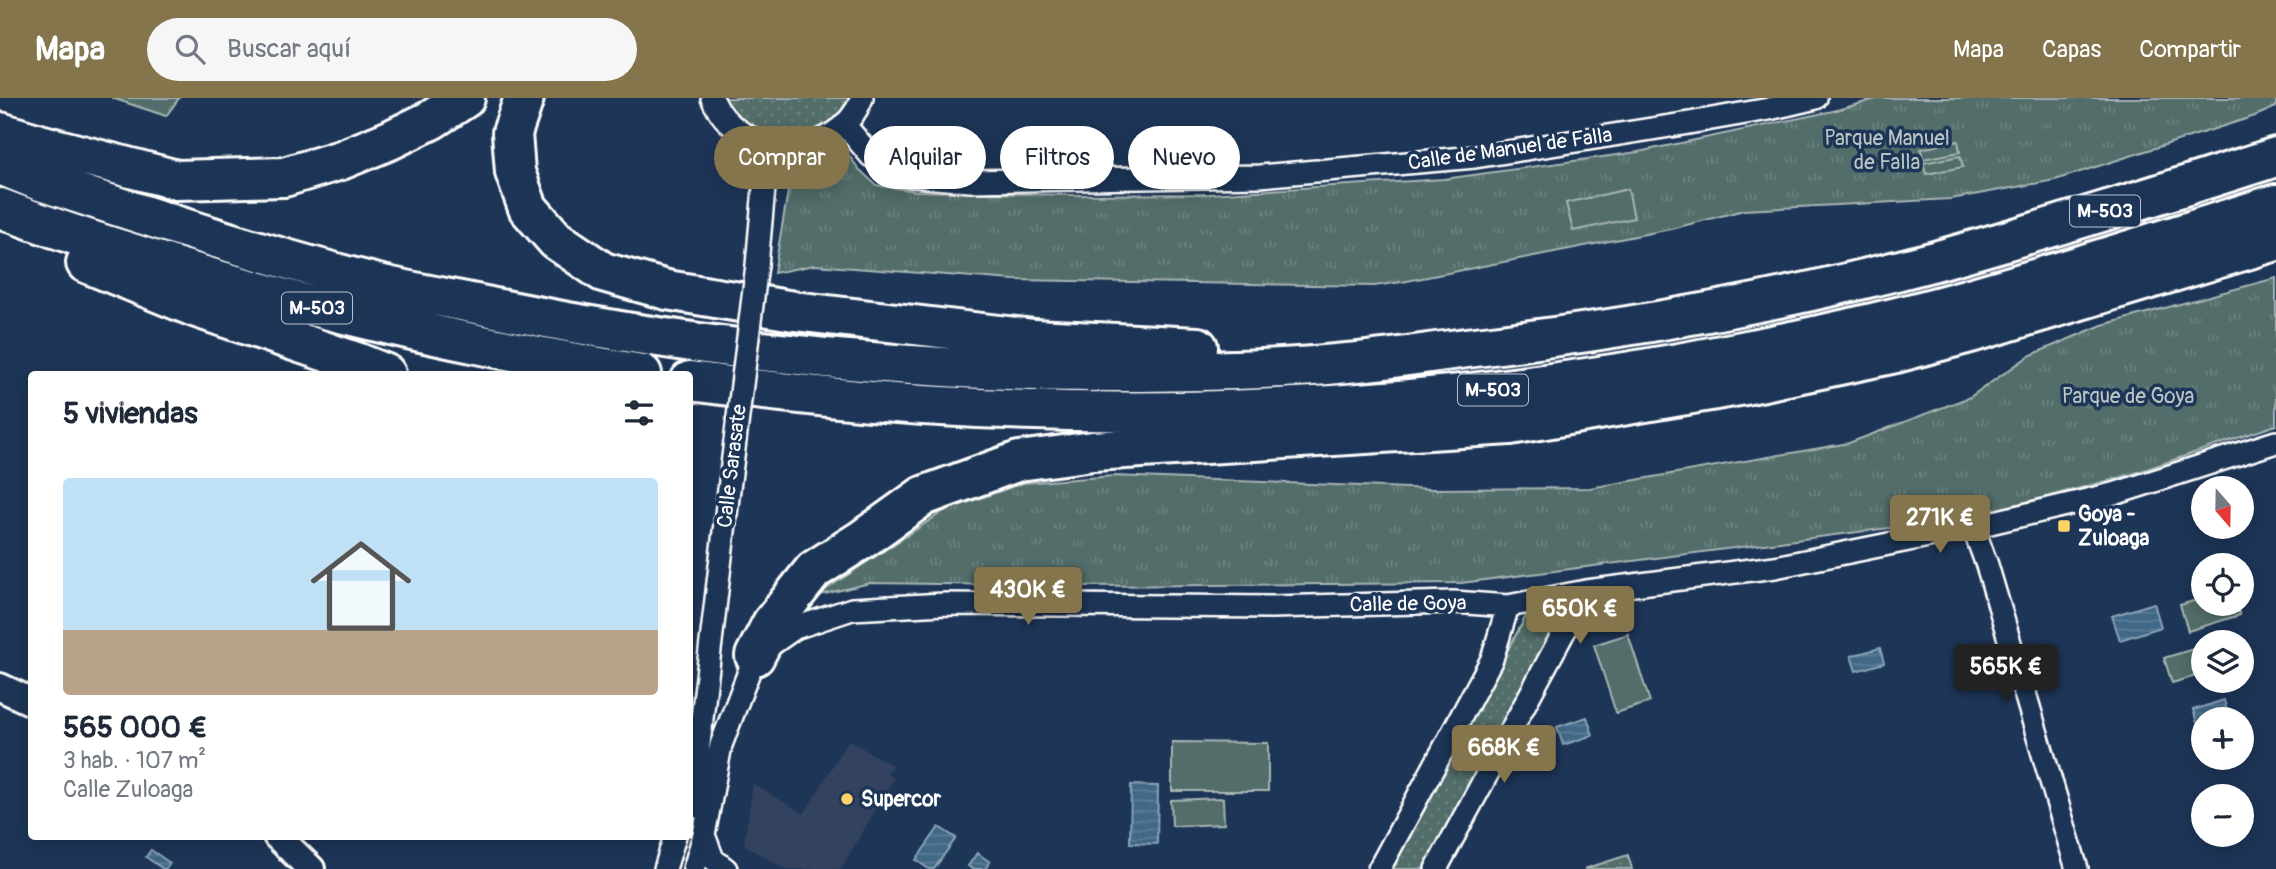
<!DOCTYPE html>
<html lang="es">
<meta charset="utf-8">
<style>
body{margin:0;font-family:Pangolin,sans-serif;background:#f6f6f7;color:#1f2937;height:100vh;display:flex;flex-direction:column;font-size:26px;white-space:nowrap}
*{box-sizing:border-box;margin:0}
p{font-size:23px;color:#747a83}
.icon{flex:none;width:38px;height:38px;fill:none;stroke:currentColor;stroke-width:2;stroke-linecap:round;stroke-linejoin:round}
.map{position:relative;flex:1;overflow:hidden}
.details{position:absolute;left:28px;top:273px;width:665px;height:469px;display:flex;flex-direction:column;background:#fff;border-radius:7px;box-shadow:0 4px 18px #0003}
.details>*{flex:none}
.guide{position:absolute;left:714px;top:28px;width:665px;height:63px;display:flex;gap:14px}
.needle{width:46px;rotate:160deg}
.fabs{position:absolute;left:2191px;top:378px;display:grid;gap:14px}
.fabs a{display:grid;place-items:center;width:63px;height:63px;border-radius:50%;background:#fff;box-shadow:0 4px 18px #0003;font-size:35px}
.price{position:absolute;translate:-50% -60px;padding:0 16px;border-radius:7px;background:#84754c;color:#fff;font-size:23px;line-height:46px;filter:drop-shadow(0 2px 4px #0008)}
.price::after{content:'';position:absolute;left:50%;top:42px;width:21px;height:16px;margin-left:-10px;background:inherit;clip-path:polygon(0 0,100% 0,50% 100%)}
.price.active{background:#222;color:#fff}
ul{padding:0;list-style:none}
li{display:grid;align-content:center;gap:14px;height:371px;padding:0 35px}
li+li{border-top:2px solid #e0e1e3}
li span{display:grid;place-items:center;height:217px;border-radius:7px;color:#555}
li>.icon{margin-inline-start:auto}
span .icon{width:126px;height:126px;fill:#fffc;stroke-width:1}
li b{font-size:30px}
h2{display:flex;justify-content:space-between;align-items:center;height:84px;padding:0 35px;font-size:30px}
.pill{padding:0 24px;border-radius:32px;background:#fff;box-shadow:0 4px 18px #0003;font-size:24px;line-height:63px}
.pill.active{background:#84754c;color:#fff}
header{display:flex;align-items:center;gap:42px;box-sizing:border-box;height:98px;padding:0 35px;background:#84754c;color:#fff}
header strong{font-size:33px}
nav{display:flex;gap:38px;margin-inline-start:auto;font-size:24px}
.search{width:490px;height:63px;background:#f6f6f7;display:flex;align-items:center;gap:18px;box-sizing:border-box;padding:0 24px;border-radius:38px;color:#747a83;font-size:26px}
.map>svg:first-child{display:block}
.built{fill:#32425e}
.grass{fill:url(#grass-dots);stroke:#a8b6b4;stroke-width:2}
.park{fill:url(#park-tufts);stroke:#a8b6b4;stroke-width:2}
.pitch{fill:#526d6a;stroke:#a8b6b4;stroke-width:2}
.water{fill:url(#water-rules);stroke:#8ca4b7;stroke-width:2}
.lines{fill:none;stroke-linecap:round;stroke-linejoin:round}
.minor-casing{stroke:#fff;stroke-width:26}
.tertiary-casing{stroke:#fff;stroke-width:32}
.motorway-casing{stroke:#fff;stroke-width:44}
.minor{stroke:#1d3557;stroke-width:21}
.tertiary{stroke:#1d3557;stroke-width:26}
.motorway{stroke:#1d3557;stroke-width:38}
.minor-bridge-casing{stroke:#fff;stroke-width:26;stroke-linecap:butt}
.minor-bridge{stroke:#1d3557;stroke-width:21}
.poi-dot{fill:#ffd166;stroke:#1d3557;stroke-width:2.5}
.labels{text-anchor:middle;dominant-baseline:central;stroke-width:7;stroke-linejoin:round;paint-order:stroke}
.shield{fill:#1d3557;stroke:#bbc2cd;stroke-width:2}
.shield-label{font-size:19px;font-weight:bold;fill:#fff}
.park-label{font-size:21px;fill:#bac5c3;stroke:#1d3557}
.street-label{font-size:21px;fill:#fff;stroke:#1d3557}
.poi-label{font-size:21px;font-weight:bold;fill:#fff;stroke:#1d3557;text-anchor:start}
</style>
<header>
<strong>Mapa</strong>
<div class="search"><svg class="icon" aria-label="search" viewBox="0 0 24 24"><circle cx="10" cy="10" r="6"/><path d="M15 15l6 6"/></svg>Buscar aquí</div>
<nav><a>Mapa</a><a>Capas</a><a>Compartir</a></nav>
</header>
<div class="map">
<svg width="2276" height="771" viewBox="0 0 2276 771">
<defs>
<pattern id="grass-dots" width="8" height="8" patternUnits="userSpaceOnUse" patternTransform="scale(1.75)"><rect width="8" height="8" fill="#526d6a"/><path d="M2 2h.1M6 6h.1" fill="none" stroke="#6c8380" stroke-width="1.8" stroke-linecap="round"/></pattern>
<pattern id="park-tufts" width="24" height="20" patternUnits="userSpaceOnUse" patternTransform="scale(1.75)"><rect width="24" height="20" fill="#526d6a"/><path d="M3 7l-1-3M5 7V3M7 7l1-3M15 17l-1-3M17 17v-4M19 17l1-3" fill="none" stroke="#6c8380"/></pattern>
<pattern id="water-rules" width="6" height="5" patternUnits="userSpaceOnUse" patternTransform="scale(1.75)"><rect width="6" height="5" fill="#3f6787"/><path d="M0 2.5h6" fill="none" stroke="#5c7e99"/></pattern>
</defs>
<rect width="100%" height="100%" fill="#1d3557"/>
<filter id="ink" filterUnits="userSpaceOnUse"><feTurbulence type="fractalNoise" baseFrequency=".0143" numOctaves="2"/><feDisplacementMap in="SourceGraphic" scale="14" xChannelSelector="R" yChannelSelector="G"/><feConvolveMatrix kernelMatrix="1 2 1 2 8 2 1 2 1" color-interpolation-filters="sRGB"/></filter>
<g filter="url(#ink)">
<path class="built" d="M848,642L892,667L887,676L894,680L841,771H785L744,747L753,686L804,716Z"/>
<path class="grass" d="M723,0H850C846,6 842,13 837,18C801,54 748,40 723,0Z
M1555,505L1560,514L1558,524L1425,771H1389L1531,509Z
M1628,757L1632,771H1584Z"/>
<path class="park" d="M112,0H179L166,18Z
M1880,0H2276V9L2255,18L2055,82L1951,101L1744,112L1671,131L1402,184L1374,188L1013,182L814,167L774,175L791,76C806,63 824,54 844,51L859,71L876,87L916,93L1068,97L1209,96L1444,81L1638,54L1833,13Z
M2276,180V327L2129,377L1967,420L1461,485L1080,488L870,485L816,498L944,413L1023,385L1114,378L1433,391L1590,390L1849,345L1970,299L2029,258L2102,227Z"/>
<path class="pitch" d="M1958,43L1960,54L1923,61L1921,51Z
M1960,58L1963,69L1926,76L1923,65Z
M1628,91L1634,120L1573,133L1566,105Z
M2203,500V506H2236L2240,517L2188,533L2180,507Z
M1628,536L1650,604L1616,615L1594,547Z
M2203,548V576L2172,585L2164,560Z
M1172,644L1268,645V693H1172Z
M1223,700L1224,726L1172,728L1171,702Z"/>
<path class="water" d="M2154,505L2161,529L2120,542L2112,518Z
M1880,550L1884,565L1856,573L1851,558Z
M2224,602L2229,621H2203V644L2193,612Z
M1587,619L1593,637L1563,647L1557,629Z
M1131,687L1158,688L1157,746L1130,745Z
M939,729L956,740L934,771H929L916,762Z
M151,752L170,765L166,771H163L146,759Z
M977,755L990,764L985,771H972L968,768Z"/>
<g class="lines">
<defs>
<path id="minor" d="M712,0C739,63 837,65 862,0
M844,26L871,58L902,77L970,83L1260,78L1475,59L1683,26L1769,11L1816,0
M740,35L756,61L764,90L757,167
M764,90L778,67L796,48
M1973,429L1987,467L2077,771
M697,709L699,646L729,391
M704,737L713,761L726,771
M665,771L675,738
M694,771L704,737L721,647L755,558L795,530L852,511L944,506L1272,509L1454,504L1508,508L1586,493L1775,469L1973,429L2117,395L2276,344
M1379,771L1492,561L1508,508
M1436,771L1586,493"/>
<path id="tertiary" d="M0,589L32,604
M277,738L311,771"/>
<path id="motorway" d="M524,0L512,35L515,74L528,110L556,142L603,174L667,192L794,213L1034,241L1198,249
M0,34L43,47L177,82L284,79L341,62L390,42L431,22L465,0
M0,67L37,82C150,119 262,157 378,186C415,195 453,201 490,209C704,253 922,276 1141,274C1209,273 1279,272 1347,265C1393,261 1438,253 1484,248C1634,230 1789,202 1935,163C2050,131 2163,95 2276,59
M0,110C41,126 83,140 125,153C294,209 467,248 642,276
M86,165L194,209L356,264L386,276
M690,283C767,293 845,302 923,307C1195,324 1471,307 1737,254C1814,239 1891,222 1966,201C2070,172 2173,138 2276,106
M755,558L772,525L814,472L863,441L923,398L1019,363L1093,353L1510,327L1745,287L1896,255L1974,234L2276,143"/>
</defs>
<use href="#minor" class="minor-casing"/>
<use href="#tertiary" class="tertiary-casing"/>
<use href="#motorway" class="motorway-casing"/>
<use href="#minor" class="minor"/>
<use href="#tertiary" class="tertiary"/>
<use href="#motorway" class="motorway"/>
<defs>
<path id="minor-bridge" d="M729,391L757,167"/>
</defs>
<use href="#minor-bridge" class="minor-bridge-casing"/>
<use href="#minor-bridge" class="minor-bridge"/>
</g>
</g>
<g class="poi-dot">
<rect x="2057" y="421" width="14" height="14" rx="3.5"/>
<circle cx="847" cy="701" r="7"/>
</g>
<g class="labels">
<g class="shield">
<rect x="2070" y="97.5" width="70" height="31" rx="5"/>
<rect x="282" y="194.5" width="70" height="31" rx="5"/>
<rect x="1458" y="276.5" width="70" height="31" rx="5"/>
</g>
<g class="shield-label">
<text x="2105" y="113">M-503</text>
<text x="317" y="210">M-503</text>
<text x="1493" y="292">M-503</text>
</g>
<g class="park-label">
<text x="1887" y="40">Parque Manuel<tspan x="1887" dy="24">de Falla</tspan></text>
<text x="2128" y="298">Parque de Goya</text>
</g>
<g class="street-label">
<text transform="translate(1510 51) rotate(-8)">Calle de Manuel de Falla</text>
<text transform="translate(732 368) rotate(-83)">Calle Sarasate</text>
<text transform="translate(1408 506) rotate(-1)">Calle de Goya</text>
</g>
<g class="poi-label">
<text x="2078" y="416">Goya -<tspan x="2078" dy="24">Zuloaga</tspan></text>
<text x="861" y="701">Supercor</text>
</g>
</g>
</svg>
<div class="fabs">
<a><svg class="needle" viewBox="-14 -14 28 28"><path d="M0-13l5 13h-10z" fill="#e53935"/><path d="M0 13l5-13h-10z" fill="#747a83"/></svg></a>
<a><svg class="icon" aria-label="locate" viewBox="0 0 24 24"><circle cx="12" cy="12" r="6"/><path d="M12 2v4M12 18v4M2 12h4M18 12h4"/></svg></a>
<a><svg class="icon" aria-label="layers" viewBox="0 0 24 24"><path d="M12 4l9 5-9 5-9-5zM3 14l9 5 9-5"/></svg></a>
<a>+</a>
<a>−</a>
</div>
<b class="price" style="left:1940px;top:457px">271K €</b>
<b class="price" style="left:1028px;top:529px">430K €</b>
<b class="price" style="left:1580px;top:548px">650K €</b>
<b class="price active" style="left:2006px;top:606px">565K €</b>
<b class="price" style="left:1504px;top:687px">668K €</b>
<div class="guide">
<a class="pill active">Comprar</a>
<a class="pill">Alquilar</a>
<a class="pill">Filtros</a>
<a class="pill">Nuevo</a>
</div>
<section class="details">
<h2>5 viviendas<svg class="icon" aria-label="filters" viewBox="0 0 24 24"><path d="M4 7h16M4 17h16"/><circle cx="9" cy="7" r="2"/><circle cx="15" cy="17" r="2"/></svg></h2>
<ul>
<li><span style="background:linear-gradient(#bfe0f5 70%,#b9a48a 0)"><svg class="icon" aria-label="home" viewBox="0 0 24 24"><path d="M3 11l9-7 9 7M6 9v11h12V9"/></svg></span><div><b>565 000 €</b><p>3 hab. · 107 m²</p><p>Calle Zuloaga</p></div></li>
</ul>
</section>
</div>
